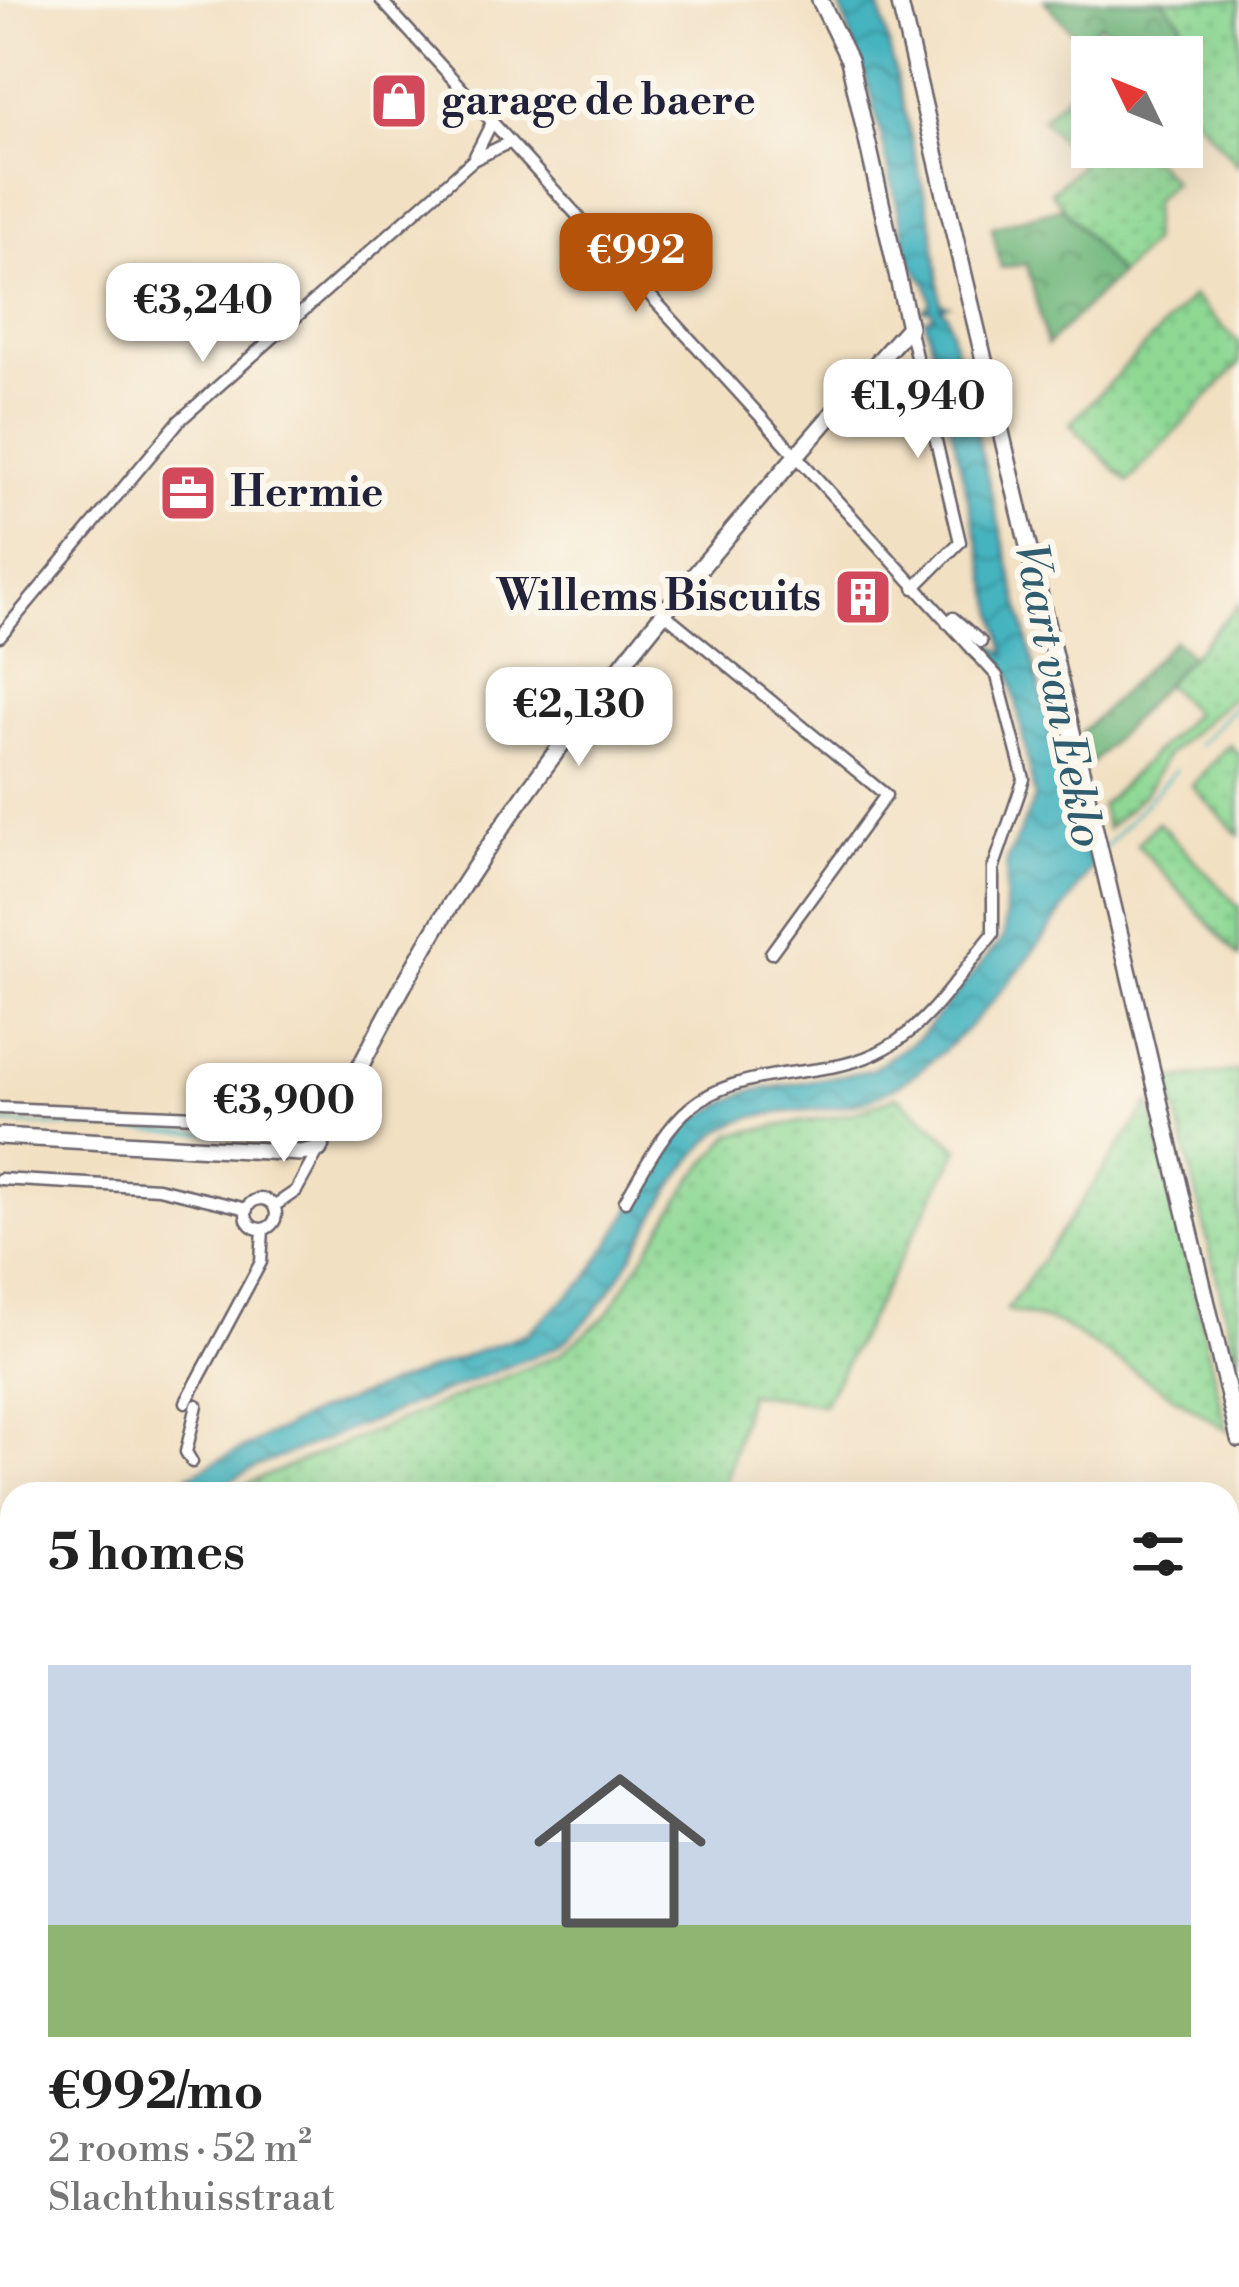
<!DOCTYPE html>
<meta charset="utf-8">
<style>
body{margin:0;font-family:"Libre Bodoni",serif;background:#f6f6f6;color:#222;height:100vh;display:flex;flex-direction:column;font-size:45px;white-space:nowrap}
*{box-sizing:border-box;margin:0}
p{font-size:39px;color:#767676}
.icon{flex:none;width:66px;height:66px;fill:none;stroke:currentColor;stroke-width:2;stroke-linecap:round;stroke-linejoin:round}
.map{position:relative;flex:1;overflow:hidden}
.details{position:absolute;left:0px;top:1482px;width:1239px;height:807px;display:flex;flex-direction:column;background:#fff;border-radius:36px 36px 0 0;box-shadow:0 12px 48px #0002}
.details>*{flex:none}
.needle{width:78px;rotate:313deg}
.controls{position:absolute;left:1071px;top:36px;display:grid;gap:24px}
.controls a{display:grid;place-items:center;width:132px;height:132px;border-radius:0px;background:#fff;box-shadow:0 12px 48px #0002;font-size:60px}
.price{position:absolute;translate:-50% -102px;padding:0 27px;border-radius:24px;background:#fff;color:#222;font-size:39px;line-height:78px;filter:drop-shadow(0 3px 6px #0008)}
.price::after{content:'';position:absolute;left:50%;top:72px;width:36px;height:27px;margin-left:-18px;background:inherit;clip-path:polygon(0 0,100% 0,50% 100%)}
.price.on{background:#b45309;color:#fff}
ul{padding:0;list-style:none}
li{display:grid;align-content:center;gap:24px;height:636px;padding:0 48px}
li+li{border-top:3px solid #e0e0e0}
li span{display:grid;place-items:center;height:372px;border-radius:0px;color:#555}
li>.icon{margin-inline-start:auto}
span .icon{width:216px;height:216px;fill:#fffc;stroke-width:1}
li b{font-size:51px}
h2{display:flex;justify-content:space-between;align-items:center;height:144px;padding:0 48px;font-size:51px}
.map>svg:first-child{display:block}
.grass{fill:url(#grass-dots);stroke:#587d68;stroke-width:3}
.forest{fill:url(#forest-crowns);stroke:#4a6d5c;stroke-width:3}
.water{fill:url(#water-waves);stroke:#346b7d;stroke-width:3}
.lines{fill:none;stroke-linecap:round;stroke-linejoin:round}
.stream{stroke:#45b4bf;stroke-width:3}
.street-casing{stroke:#6b646a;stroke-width:15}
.secondary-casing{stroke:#6b646a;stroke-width:20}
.street{stroke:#fff;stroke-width:10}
.secondary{stroke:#fff;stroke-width:15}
.labels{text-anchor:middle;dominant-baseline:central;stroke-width:12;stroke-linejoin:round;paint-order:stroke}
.poi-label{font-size:42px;font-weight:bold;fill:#22223b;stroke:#fbf7ec;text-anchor:start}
.water-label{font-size:45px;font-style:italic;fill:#305c70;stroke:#fbf7ec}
</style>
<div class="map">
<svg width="1239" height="2287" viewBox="0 0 1239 2287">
<defs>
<pattern id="grass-dots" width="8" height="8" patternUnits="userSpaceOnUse" patternTransform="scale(3)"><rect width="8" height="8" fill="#8ed894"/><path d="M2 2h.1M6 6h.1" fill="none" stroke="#7ab980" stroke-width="1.8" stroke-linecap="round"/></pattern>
<pattern id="forest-crowns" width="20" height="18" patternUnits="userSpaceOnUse" patternTransform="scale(3)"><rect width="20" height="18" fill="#72b87e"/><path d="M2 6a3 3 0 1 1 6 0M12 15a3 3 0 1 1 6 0" fill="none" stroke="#5d9568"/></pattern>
<pattern id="water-waves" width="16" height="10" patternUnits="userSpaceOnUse" patternTransform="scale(3)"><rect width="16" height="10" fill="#45b4bf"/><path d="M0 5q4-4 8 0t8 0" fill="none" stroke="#39929c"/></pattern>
</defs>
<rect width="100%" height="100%" fill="#fbf7ec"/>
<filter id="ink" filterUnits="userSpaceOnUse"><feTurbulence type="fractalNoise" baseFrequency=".00833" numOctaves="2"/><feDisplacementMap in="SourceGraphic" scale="24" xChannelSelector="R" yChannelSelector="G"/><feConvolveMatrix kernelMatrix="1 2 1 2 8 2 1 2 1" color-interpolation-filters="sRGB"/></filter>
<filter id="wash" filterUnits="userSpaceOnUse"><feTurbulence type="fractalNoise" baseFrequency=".004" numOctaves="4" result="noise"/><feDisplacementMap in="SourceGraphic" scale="48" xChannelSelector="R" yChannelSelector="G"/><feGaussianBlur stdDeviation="2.7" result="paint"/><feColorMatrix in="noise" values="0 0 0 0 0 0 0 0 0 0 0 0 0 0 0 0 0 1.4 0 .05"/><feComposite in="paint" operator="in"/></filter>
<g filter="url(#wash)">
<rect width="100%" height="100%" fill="#f2e0c2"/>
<path class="grass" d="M1162,0H1239V166L1182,103V57H1172L1182,22Z
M1092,71V147H1142L1173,182L1153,201L1151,242L1119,275L1051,192L1081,165L1042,118Z
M1193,296L1239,343V364L1128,482L1070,424Z
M1239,604V691L1166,756L1147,791L1107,829L1101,806L1194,713L1165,684Z
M1229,744L1239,755V835L1192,786Z
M1158,822L1239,907V957L1137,844Z
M1239,1071V1349L1237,1361L1169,1080Z
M897,1096L959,1148L824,1404L748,1393L723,1494H222L560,1354L606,1316L693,1178L732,1134L853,1113Z
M1150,1103L1227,1430L1060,1324L1007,1310Z
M22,2277H237L249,2287H33Z
M501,2277H966L965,2287H502Z"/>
<path class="forest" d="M1044,0H1162L1182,22L1172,57H1131L1101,24L1081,41Z
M1063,207L1119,275L1047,345L1027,264L1001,268L992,227Z
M1174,640L1191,655L1090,765L1081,733Z"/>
<path class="water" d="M838,0H878L933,229L941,303L947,305L940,307L947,314L1078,842L1091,847L1095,861C1048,939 950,1072 864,1101C813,1118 748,1101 708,1142C647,1204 629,1295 557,1347L258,1466L206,1494H150L314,1413L527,1333L587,1279L664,1156L692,1121L747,1092L871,1070L920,1037L1004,937L1007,860L1035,798L1011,676L978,645L985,639L1006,655L925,319L933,317L931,309L923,310L931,303L927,284L910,261L872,96Z"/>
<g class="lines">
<path class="stream" d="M1199,745L1239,702
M1104,848L1176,770
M0,1123L296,1138
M0,2068L12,2049"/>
</g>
</g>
<g filter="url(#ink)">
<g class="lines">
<defs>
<path id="street" d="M381,0L997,676L1024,779L993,869V934C962,971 929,1025 886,1048C858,1064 829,1068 797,1072C689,1086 677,1110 625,1201
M473,160L510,142
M909,327L960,542L914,588
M665,614L886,795L771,953
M947,623L953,618L981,642
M0,636L179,421L473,160L492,122
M0,1108L197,1116L324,1076L354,1078
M0,1179L158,1188L247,1209
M246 1214a15 15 0 1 1 30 0a15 15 0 1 1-30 0Z
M274,1206L296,1191L319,1149
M186,1402L261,1262L263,1229
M192,1462L186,1452L197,1405
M0,1653L12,1632
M0,1782L12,1789
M1227,1875L1239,1880
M493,2277L494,2287"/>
<path id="secondary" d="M899,0L1239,1439
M0,1136L301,1153L319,1149C359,1067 401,985 449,907C581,700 746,511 909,327L849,60L820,0
M1227,1846L1239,1823
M1046,2287L1047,2277"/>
</defs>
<use href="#street" class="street-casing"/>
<use href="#secondary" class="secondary-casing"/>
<use href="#street" class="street"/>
<use href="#secondary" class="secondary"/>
</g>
</g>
<defs>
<symbol id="shop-square" viewBox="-11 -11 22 22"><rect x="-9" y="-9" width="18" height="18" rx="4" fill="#d1495b" stroke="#fbf7ec"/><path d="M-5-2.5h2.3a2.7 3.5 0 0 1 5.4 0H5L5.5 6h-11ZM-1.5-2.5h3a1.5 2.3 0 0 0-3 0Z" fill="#fff"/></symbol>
<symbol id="office-square" viewBox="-11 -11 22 22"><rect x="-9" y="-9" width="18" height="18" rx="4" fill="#d1495b" stroke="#fbf7ec"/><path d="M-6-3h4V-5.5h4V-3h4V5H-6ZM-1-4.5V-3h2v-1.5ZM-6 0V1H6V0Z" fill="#fff"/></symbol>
<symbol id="building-square" viewBox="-11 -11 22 22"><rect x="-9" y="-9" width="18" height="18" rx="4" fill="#d1495b" stroke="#fbf7ec"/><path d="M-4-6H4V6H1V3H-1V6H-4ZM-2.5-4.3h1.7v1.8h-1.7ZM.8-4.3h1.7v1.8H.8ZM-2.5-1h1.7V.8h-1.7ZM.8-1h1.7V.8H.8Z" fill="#fff"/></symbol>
</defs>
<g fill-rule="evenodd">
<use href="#shop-square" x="366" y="68" width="66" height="66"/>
<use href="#office-square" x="155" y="460" width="66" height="66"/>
<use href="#building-square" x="830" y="564" width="66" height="66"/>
</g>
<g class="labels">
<g class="poi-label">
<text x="441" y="101">garage de baere</text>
<text x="230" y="493">Hermie</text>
<text x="821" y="597" text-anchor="end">Willems Biscuits</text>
</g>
<g class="water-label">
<text transform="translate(1058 695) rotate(79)">Vaart van Eeklo</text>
</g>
</g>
</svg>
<div class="controls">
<a><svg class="needle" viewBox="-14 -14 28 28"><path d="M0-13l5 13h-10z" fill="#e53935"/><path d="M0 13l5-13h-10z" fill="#767676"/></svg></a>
</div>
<b class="price on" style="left:636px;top:315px">€992</b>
<b class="price" style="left:203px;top:365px">€3,240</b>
<b class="price" style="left:918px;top:461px">€1,940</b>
<b class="price" style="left:579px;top:769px">€2,130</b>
<b class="price" style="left:284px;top:1165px">€3,900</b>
<section class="details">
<h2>5 homes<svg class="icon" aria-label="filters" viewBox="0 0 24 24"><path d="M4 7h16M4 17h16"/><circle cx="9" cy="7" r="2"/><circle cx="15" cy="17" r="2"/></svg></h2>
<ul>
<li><span style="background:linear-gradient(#c9d6e8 70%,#8fb573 0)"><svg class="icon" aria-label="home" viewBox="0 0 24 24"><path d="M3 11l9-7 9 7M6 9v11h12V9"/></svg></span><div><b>€992/mo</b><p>2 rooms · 52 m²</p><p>Slachthuisstraat</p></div></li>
</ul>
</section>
</div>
